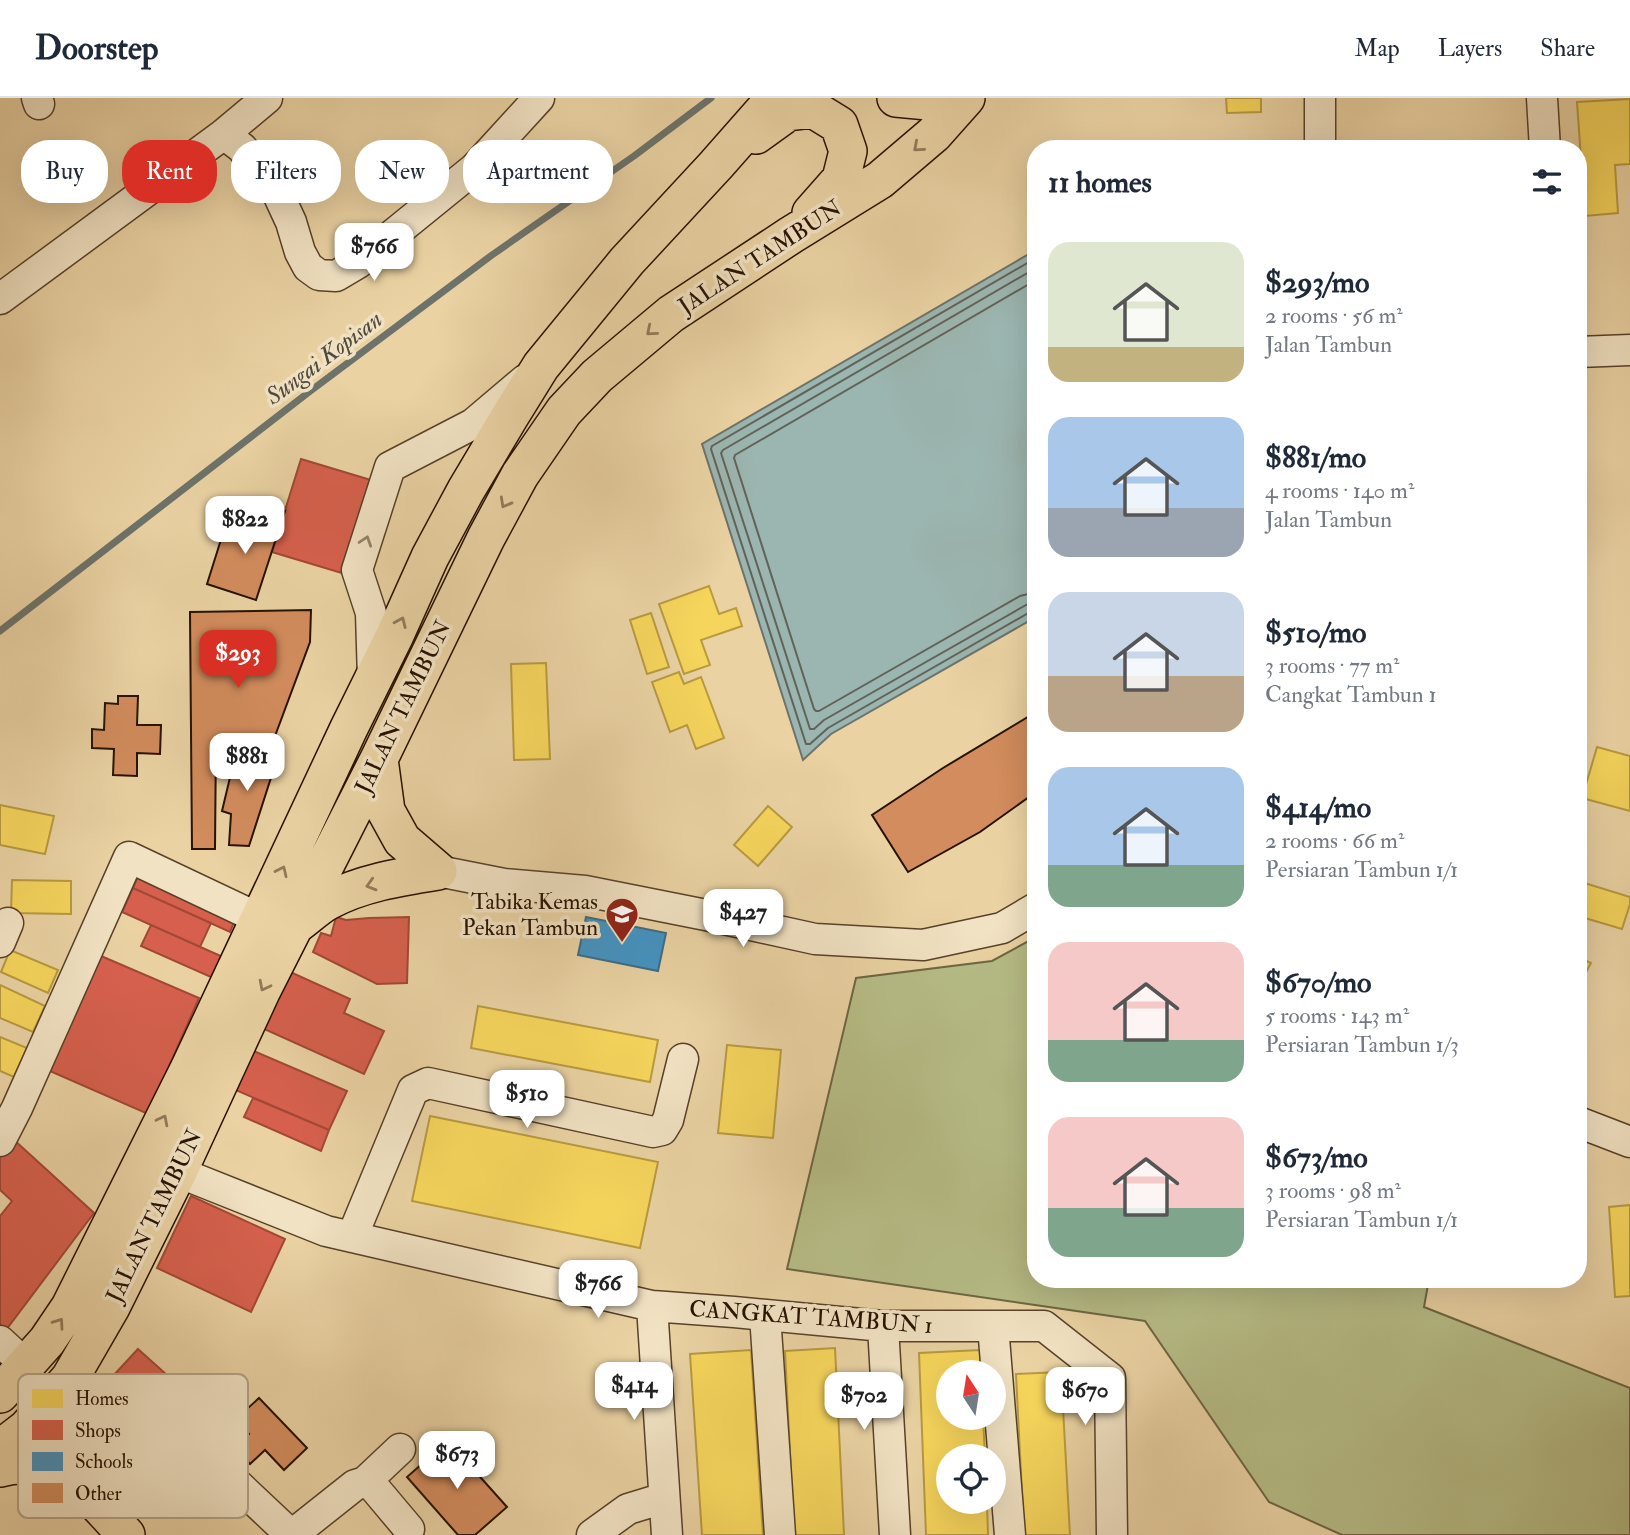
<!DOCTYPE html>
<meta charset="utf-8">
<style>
body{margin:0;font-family:"IM FELL Double Pica",serif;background:#f6f6f7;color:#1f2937;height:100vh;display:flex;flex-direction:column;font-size:26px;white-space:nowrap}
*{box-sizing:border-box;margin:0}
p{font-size:23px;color:#747a83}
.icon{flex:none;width:38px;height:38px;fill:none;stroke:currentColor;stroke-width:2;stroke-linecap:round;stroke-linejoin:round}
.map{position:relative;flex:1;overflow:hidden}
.details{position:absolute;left:1027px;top:42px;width:560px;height:1148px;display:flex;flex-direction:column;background:#fff;border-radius:28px;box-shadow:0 7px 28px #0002}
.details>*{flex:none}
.hud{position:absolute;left:21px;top:42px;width:665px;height:63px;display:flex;gap:14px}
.needle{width:46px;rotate:348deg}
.tools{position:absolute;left:936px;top:1262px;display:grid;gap:14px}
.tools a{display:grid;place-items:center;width:70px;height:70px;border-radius:50%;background:#fff;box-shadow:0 7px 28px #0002;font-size:35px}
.price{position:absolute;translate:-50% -60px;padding:0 16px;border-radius:14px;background:#fff;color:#222;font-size:23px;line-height:46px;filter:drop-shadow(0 2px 4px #0008)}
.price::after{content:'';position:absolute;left:50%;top:42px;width:21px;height:16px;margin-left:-10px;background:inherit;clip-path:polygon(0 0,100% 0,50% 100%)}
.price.on{background:#d93025;color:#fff}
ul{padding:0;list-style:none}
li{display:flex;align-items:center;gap:21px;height:175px;padding:0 21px}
li span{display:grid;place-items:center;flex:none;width:196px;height:140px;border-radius:21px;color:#555}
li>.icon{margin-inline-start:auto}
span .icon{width:84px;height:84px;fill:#fffc;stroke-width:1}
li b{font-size:30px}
h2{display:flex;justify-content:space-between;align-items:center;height:84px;padding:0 21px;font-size:30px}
.pill{padding:0 24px;border-radius:28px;background:#fff;box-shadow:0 7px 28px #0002;font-size:24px;line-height:63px}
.pill.on{background:#d93025;color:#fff}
header{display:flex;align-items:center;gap:42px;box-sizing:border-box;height:98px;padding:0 35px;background:#fff;border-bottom:2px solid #e0e1e3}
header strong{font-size:33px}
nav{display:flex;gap:38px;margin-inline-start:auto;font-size:24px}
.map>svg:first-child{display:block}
.green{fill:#b6bc86;stroke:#6e6643;stroke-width:2}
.water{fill:#9bb5b0;stroke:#6d736a;stroke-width:2}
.homes{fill:#f6d55c;stroke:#b89a40;stroke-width:2}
.shops{fill:#d6604d;stroke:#a24836;stroke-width:2}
.schools{fill:#4393c3;stroke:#3b6c88;stroke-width:2}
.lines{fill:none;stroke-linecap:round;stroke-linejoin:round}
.shore{stroke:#616358;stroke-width:2}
.stream{stroke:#6d736a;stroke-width:7}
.building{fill:#d28c5d;stroke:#271100;stroke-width:2}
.minor-casing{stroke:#584129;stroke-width:33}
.major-casing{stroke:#271100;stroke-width:40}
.minor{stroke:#f1e2c3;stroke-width:30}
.major{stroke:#ead2a3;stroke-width:37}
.oneway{stroke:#927b5a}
.oneway2{stroke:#96846b}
.labels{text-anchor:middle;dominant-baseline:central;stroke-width:7;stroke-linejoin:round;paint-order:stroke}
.street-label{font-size:23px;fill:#271100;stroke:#f1e2c3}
.poi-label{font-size:23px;fill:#271100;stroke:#f1e2c3;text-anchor:end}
.water-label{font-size:24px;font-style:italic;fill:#504a3e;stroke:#f1e2c3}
.key{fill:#f1e2c3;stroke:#b4a388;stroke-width:2}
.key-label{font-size:19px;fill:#271100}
</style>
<header>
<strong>Doorstep</strong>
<nav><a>Map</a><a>Layers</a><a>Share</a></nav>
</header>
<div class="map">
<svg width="1630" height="1437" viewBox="0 0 1630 1437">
<rect width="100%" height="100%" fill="#ead2a3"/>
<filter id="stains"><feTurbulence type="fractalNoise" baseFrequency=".00286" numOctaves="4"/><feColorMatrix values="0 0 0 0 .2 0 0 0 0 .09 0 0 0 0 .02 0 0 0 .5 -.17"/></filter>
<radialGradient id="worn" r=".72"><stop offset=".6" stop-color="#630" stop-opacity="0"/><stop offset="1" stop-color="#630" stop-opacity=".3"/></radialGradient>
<path class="green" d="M1036,839V1181H1429L1424,1209L1630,1290V1437H1342L1269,1404L1145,1223L787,1171L856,880L992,863Z"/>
<path class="water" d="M1034,153L1036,160V519L831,636L803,662L702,346Z"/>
<path class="homes" d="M1226,0H1261V14L1227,15Z
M1630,1V66L1615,67L1618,115L1585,118L1577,4Z
M709,488L719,516L736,510L742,528L701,542L710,567L684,576L659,506Z
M651,515L669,569L647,576L630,522Z
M546,565L550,661L514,662L511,566Z
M679,574L684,586L701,579L724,640L696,651L687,627L670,634L652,584Z
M1597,649L1630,658V713L1582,700Z
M0,707L54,718L45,756L0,747Z
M768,708L792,729L758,768L734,747Z
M12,782L71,783V816L11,815Z
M1578,783L1630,799V806L1622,831L1578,818Z
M10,852L58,872L48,895L1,874Z
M1578,859L1591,865L1578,889Z
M0,887L45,908L33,934L0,920Z
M478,908L658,942L650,984L471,950Z
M0,939L27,950L14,979L0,973Z
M727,947L781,952L773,1040L718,1035Z
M430,1018L658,1064L640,1150L412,1103Z
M1630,1107V1198L1615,1199L1609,1109Z
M835,1250L844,1437H794L785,1253Z
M751,1252L763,1437H702L690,1256Z
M980,1252L981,1274H948V1320H983L985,1358H948V1404H987L988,1437H926L919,1255Z
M1061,1274L1070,1437H1024L1016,1276Z"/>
<path class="shops" d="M301,361L374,383L345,476L272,454Z
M140,774L237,817L230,834L133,790Z
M133,790L211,825L200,849L122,814Z
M336,819L346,822L369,820L409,819L407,885L377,886L313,854L321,835L331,838Z
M151,827L223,859L213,880L141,848Z
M94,855L199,900L148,1016L43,970Z
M288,873L350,901L344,915L384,933L364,976L262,930Z
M249,951L347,993L329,1032L231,990Z
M253,1000L329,1032L321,1053L244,1019Z
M13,1041L94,1115L6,1232L0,1226V1118L12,1103L0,1092V1057Z
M191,1098L285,1141L251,1214L157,1170Z
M138,1251L167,1277L130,1318L100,1292Z"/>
<path class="schools" d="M586,819L666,835L658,873L578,857Z"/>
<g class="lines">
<path class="shore" d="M1036,160L712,348L711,351L806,646H810L828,630L1030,514L1036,513
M1036,170L723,352L721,355L810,631H814L824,622L1026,507L1036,505
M1036,182L735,357L734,360L814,611L816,613H819L1020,498L1036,494"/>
<path class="stream" d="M0,533L309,294L492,157L634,58L711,0"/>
</g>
<path class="building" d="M285,413L256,502L207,486L224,432Z
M311,512L310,544L275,638H216L215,751H192L190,514Z
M118,598H138L137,627H161L160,656L137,655V678L113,677L114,651L92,650V631L104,632L105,605L118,606Z
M1036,614V694L980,734L908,774L872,717L943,670Z
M231,653L278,658L249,748L229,747L231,716L222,713L232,671L226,670Z
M259,1300L307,1350L284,1372L265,1352L250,1366L235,1349L249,1336L236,1321Z
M448,1343L507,1409L475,1437H458L407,1379Z"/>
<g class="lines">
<defs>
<path id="minor" d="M37,0L39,6
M1320,0V51
M1542,0L1545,51
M224,36L242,50L278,96L291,124L300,154L308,169L319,177L336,178L358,165L475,70L539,0
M0,201L224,36L267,0
M1578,254L1630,252
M373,581L371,515L357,472L390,369L473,326L525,282
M438,773L504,786L585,793L706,817L815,841L923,847L1002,830L1036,810
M0,844L8,825
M1578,1024L1630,1044
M0,1043L17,1010L129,759L260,821
M178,1074L326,1133L652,1208L734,1214L883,1228H1044L1110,1280L1112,1437
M352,1139L413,992L428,985L653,1034L662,1032L668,1022L683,961
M652,1208L667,1437
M765,1217L780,1437
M883,1228L895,1437
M993,1228L1010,1437
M0,1243L26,1267
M202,1353L291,1437
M365,1384L400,1351
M292,1437L355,1387L365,1384L372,1387L409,1431
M592,1437L628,1411L664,1400"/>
<path id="major" d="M896,0L928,3L941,0
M756,37L788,14L813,11L839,27L848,53L841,81L811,115
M379,661L386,713L402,742L438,773
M297,826C307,819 317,809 328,803C361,785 400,779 438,773
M70,1281L60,1322L63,1350L76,1384
M0,1296L47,1243L70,1209L189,971L349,630L395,537L430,459L466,392L510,318L541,268L627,163L716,67L775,0
M0,1351L27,1330L70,1280L111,1209L178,1074L261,894L379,661L486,440L520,377L564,313L597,278L671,216L791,137L880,82L934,36L966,0
M0,1370C59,1355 90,1398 126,1437"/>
</defs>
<use href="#minor" class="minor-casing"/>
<use href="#major" class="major-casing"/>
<use href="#minor" class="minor"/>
<use href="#major" class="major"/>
</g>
<defs><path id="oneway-chevron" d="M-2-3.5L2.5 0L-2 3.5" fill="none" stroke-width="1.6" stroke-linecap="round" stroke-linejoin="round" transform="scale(1.75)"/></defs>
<g class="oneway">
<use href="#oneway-chevron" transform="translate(918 49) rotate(139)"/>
<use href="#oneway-chevron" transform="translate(651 233) rotate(140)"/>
<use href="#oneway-chevron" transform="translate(505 405) rotate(119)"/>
<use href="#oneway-chevron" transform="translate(401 524) rotate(-66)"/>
<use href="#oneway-chevron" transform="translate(282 773) rotate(-65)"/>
<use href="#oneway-chevron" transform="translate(371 787) rotate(164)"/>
<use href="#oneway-chevron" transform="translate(264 888) rotate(117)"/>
<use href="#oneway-chevron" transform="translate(163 1022) rotate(-63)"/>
<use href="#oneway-chevron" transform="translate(59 1225) rotate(-55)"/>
</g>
<use class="oneway2" href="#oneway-chevron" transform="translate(366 443) rotate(-72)"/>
<defs>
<symbol id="school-pin" viewBox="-11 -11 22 30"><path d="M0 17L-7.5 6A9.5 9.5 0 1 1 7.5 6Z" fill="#8f2418" stroke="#f1e2c3"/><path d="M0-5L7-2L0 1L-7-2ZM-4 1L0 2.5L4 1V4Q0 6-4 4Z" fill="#fff"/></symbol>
</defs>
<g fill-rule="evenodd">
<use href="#school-pin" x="603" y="797" width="38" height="52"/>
</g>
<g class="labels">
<g class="street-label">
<text transform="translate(760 159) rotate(-33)">JALAN TAMBUN</text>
<text transform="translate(403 609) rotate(-64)">JALAN TAMBUN</text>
<text transform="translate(154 1118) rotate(-64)">JALAN TAMBUN</text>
<text transform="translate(811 1219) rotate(4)">CANGKAT TAMBUN 1</text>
</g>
<g class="poi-label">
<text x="598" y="803">Tabika Kemas<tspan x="598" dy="26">Pekan Tambun</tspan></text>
</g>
<g class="water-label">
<text transform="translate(324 260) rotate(-37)">Sungai Kopisan</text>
</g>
</g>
<rect x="18" y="1276" width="230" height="144" rx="10" class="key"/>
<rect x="32" y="1291" width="31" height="19" fill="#f6d55c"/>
<rect x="32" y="1322" width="31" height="20" fill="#d6604d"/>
<rect x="32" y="1354" width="31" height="19" fill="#4393c3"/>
<rect x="32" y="1385" width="31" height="20" fill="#d28c5d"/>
<g class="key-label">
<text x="75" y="1307">Homes</text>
<text x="75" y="1339">Shops</text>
<text x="75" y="1370">Schools</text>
<text x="75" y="1402">Other</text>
</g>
<rect width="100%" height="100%" filter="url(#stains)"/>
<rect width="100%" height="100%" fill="url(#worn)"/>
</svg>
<div class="tools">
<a><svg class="needle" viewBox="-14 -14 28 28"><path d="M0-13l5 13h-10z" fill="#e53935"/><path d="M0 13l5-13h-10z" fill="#747a83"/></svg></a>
<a><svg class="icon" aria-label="locate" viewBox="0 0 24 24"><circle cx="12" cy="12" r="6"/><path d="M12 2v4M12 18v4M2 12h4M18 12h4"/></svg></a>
</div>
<b class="price" style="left:374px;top:185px">$766</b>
<b class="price" style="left:245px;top:458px">$822</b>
<b class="price on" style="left:238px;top:592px">$293</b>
<b class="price" style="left:247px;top:695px">$881</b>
<b class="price" style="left:743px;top:851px">$427</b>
<b class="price" style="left:527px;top:1032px">$510</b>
<b class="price" style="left:598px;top:1222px">$766</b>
<b class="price" style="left:634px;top:1324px">$414</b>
<b class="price" style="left:1085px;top:1329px">$670</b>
<b class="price" style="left:864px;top:1334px">$702</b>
<b class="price" style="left:457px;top:1393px">$673</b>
<div class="hud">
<a class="pill">Buy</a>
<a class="pill on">Rent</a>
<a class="pill">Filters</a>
<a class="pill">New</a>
<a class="pill">Apartment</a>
</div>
<section class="details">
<h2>11 homes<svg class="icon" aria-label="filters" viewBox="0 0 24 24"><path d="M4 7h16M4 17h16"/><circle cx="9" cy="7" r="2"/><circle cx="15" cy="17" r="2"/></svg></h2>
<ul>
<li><span style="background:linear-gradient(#dfe7d0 75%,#c2b280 0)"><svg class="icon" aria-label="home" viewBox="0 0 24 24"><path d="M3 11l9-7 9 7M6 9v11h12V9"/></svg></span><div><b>$293/mo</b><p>2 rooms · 56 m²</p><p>Jalan Tambun</p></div></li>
<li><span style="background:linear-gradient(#a9c7e8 65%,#9aa5b1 0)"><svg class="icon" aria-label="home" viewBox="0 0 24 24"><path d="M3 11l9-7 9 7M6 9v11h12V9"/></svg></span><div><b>$881/mo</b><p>4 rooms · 140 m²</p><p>Jalan Tambun</p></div></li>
<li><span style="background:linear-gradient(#c9d6e8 60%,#b9a48a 0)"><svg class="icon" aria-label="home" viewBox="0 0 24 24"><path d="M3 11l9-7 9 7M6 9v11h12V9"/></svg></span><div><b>$510/mo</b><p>3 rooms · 77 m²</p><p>Cangkat Tambun 1</p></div></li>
<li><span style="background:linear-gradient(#a9c7e8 70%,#7fa58c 0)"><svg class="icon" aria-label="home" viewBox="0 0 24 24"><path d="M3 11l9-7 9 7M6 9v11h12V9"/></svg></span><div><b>$414/mo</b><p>2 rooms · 66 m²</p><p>Persiaran Tambun 1/1</p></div></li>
<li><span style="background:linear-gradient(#f6c9c9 70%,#7fa58c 0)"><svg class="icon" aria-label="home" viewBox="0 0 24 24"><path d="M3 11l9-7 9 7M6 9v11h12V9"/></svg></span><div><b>$670/mo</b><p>5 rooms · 143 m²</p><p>Persiaran Tambun 1/3</p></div></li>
<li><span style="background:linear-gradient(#f6c9c9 65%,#7fa58c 0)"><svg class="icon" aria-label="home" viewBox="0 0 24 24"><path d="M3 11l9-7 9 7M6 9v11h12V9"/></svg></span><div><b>$673/mo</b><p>3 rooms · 98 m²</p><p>Persiaran Tambun 1/1</p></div></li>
</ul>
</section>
</div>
